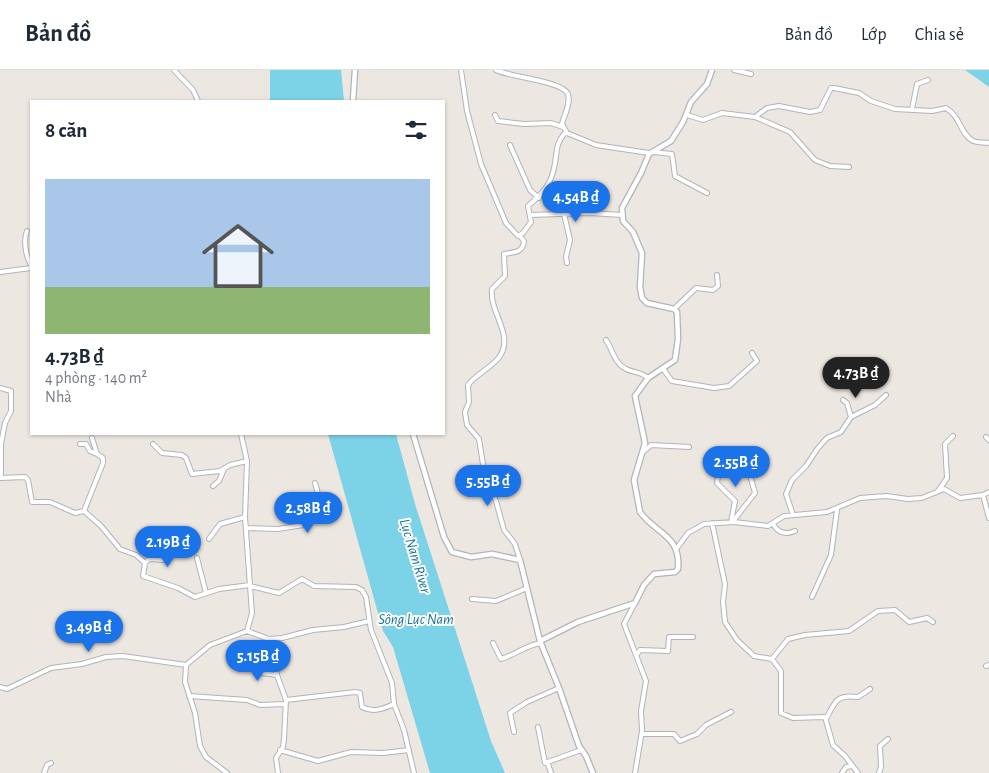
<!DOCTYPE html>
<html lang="vi">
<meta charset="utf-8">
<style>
body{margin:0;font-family:"Alegreya Sans",sans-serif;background:#f2f2f3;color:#1f2937;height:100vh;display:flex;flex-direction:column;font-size:19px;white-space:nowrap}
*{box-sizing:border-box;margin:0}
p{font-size:16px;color:#747a83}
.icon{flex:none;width:28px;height:28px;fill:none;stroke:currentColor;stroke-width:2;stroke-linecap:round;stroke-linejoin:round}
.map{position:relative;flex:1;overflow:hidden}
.details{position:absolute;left:30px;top:30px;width:415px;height:335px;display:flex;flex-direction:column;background:#fff;border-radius:0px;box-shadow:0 1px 4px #0004}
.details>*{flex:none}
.price{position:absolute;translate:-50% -42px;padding:0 11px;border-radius:18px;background:#1a73e8;color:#fff;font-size:16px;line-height:32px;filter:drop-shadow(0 1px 2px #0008)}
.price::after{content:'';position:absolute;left:50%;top:30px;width:15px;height:11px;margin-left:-8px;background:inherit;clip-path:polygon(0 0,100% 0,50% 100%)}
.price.active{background:#222;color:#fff}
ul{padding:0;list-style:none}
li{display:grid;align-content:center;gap:10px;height:265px;padding:0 15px}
li span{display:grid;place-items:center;height:155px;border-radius:0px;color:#555}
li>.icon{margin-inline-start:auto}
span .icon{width:90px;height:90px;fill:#fffc;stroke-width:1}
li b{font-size:21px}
h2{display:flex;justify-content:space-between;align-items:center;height:60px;padding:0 15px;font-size:21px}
header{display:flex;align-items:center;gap:30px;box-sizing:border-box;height:70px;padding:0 25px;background:#fff;border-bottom:1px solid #e0e1e3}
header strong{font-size:24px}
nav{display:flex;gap:28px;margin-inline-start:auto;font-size:18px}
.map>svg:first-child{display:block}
.water{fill:#7cd2e7}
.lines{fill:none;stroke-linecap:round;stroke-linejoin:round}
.minor-casing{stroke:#b1b4bc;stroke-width:6}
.tertiary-casing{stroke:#b1b4bc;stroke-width:7}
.minor{stroke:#fff;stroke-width:4}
.tertiary{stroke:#fff;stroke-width:4.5}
.labels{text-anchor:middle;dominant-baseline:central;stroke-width:4;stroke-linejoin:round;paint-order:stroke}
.water-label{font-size:15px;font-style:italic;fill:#177497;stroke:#fff}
</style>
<header>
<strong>Bản đồ</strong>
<nav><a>Bản đồ</a><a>Lớp</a><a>Chia sẻ</a></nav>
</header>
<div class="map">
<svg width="989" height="703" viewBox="0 0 989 703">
<rect width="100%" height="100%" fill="#ede7e1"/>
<path class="water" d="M270,0H341L344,31H270Z
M965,0H989V17Z
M328,364H396L415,434L491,671L505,703H430L393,577L383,561Z"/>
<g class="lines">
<defs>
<path id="minor" d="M174,0L193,20L198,31
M461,0L467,41L481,94L506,153L518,166L523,163L531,152L528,136C543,123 552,114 555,93C557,82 556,73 564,64L567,63
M496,0C509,7 563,11 568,24C571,34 564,45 562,54L567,63L596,75L649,83
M734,0L751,4
M912,39L917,14L928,10
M495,45L498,51L524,54L551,53L563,57
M687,45L703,50L722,43L755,47L767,38L779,36L810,42L820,40L831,18H834L859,23L871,31L895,39L932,41L946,38C961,47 960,64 973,71C978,73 984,72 989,73
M755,47L790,62L815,90L830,96L849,97
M510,75L530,120L539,128
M653,82L672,84L675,106L707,123
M564,144L570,170L566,187L567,193
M530,145L590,143L622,145
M27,161C23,170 26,187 31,195
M520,166L524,171C523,183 514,182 504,184L505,206L492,219C489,242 514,264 500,286C492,298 477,303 468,315L469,332L465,342L467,355L479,369L485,407L496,431L504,460L515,474L520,490
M0,202L31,198
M674,239L696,218L713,220L718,216L717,205
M606,270C613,280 614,293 626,299C634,303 640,301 648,308
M663,299L672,311L714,318L729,316L757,291L752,283
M0,318L11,321V341L5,353L1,374V408
M843,330L847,333L851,347
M241,364L247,391L245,447L252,543L247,561
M986,367L989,370
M92,368L97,384L103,388V393L84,441L101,456L120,479L136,485L145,493L143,506L178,518L195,527L219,519L250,515
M80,374H86L90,381L97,384
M153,374L162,383L182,385L186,388L192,404L220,401L230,395L247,391
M722,379L717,413L735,431L731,452
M643,382L651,375L689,377
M0,408L25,407L28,410L32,432H50L75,443L84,441
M213,416L219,411L224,399
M938,421L947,408L945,374L953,366
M983,425L989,448
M793,445L786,424L792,410L806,396L818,378L827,368L841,362L851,347L875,335L886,325
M734,450L755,423L751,409
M712,453L725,514L723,532L725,552L737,570L754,586L772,589L788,569L805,565L849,561L878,541L895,540L909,552L927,548L933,552
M773,454C778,463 786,465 795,461
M246,458L278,459L310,454L319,427L315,413
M209,469L220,454L245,447
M677,478L688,463L704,454L734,452L768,456L784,446L827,442L860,428L886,426L908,429L922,428L944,419L960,428L983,425L989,422
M197,488L206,523
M145,493L149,489L164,490L167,482
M250,516L279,523L302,509L314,516L356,517L362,520L366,527L371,560L392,613L394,634L404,660L414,703
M812,527L831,485L837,440
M472,529L496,531L527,518
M635,533L624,554L646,611L641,641L642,661L635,703
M269,569L277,605L286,630L284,669L283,677L276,688L278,703
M493,573L501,589C515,585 526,575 541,573
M637,584L640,580L668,581L669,567H693
M772,589L781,601V643L793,648L825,647L833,675L845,686L858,703
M257,593L262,603L277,605
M986,596L989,595
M0,617L7,619L51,598L82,594L106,587L123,586L186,595
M189,626L247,630L260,635L285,634
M286,630L355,622L360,623L362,637C373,643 383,639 394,634
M826,649C835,632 836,624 858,627L870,619
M538,657L545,693L581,680
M514,662L510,643L527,632L559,618
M642,664H674L680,671L697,664L706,655L731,642
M280,680L318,691L351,682L383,683L409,680
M548,694L551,703
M44,703L47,695L51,693
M227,703L206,687L200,676L195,643L185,612L186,595L210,575L247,561L269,569L282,568L313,560L344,557L369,551
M842,703L846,697L852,696
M879,703L881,697L880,676L888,669"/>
<path id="tertiary" d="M353,31L355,0
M413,364L444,467L452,482L471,487L492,484L520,490L540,571L559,618L579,676L586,686L593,703
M540,571L578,552L635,533L644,515L654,504L675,502L678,499C681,465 656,464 640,442L634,410L645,373L635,326L648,308L675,290L678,269L677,242L674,239L647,233L642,228L640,217L642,183L633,162L623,151L622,138L641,103L649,84L671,71L683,52L691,32L707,14L712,0"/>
</defs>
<use href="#minor" class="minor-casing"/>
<use href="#tertiary" class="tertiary-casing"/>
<use href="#minor" class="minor"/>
<use href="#tertiary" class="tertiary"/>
</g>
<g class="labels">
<g class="water-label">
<text transform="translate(415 486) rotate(73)">Lục Nam River</text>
<text x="416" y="549">Sông Lục Nam</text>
</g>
</g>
</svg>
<b class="price" style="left:576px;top:153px">4.54B ₫</b>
<b class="price active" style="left:856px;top:329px">4.73B ₫</b>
<b class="price" style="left:736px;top:418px">2.55B ₫</b>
<b class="price" style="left:488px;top:437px">5.55B ₫</b>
<b class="price" style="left:308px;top:464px">2.58B ₫</b>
<b class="price" style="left:168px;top:498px">2.19B ₫</b>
<b class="price" style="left:89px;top:583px">3.49B ₫</b>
<b class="price" style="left:258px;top:612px">5.15B ₫</b>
<section class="details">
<h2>8 căn<svg class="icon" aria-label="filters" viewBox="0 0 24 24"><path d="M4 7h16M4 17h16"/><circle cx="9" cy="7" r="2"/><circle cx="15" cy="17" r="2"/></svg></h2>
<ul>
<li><span style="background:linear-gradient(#a9c7e8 70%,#8fb573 0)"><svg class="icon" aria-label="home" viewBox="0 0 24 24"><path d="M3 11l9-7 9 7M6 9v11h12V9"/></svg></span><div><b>4.73B ₫</b><p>4 phòng · 140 m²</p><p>Nhà</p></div></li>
</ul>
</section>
</div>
